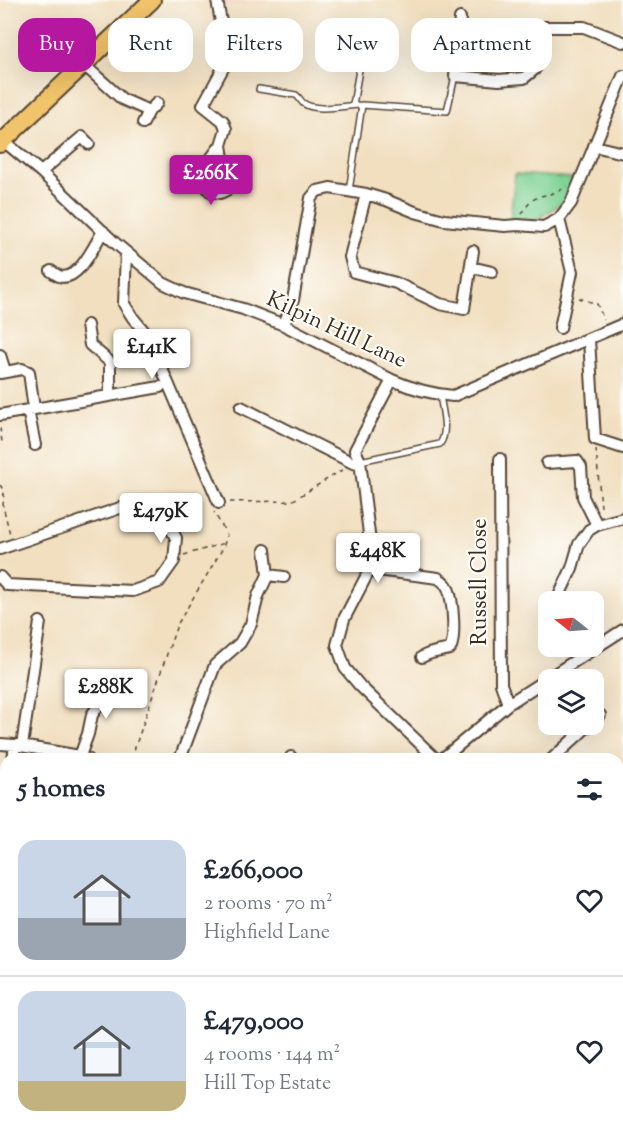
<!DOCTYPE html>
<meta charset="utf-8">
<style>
body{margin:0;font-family:"Sorts Mill Goudy",serif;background:#f6f6f7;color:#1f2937;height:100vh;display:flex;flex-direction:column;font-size:22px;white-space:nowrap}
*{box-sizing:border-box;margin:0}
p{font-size:20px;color:#747a83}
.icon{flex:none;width:33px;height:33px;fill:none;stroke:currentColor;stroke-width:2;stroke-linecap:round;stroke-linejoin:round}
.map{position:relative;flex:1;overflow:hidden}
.panel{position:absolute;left:0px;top:753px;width:624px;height:386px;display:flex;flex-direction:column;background:#fff;border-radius:18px 18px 0 0;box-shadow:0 6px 24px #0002}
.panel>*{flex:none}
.banner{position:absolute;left:18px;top:18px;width:588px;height:54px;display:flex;gap:12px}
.needle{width:39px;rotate:287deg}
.buttons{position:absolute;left:538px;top:591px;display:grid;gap:12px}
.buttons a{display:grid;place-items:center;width:66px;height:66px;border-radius:12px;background:#fff;box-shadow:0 6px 24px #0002;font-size:30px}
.price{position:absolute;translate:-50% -51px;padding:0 14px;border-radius:6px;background:#fff;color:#222;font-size:20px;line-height:39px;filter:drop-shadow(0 2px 3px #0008)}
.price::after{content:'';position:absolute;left:50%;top:36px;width:18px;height:14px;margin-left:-9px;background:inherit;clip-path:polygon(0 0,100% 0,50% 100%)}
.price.on{background:#b5179e;color:#fff}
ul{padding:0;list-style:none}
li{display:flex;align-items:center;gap:18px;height:150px;padding:0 18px}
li+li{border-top:2px solid #e0e1e3}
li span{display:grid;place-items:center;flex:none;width:168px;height:120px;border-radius:18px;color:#555}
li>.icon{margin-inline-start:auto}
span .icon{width:72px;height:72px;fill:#fffc;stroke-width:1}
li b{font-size:26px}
h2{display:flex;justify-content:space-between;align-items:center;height:72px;padding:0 18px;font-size:26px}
.chip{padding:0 21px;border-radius:18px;background:#fff;box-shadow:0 6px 24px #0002;font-size:21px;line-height:54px}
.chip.on{background:#b5179e;color:#fff}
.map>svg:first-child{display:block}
.built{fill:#f5d2c2}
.green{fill:#7fd294;stroke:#5d7e59;stroke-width:1.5}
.forest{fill:#67b47e;stroke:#516f4e;stroke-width:1.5}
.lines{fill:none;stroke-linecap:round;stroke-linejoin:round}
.lane-casing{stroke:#564536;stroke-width:8}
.street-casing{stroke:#564536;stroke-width:14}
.primary-casing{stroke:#564536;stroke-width:20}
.path{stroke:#564536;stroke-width:1.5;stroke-dasharray:4.5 4.5;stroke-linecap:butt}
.lane{stroke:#fff;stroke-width:5}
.street{stroke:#fff;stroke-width:10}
.primary{stroke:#f1c36a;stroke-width:16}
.labels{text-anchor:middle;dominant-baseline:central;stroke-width:4.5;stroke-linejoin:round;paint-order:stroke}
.street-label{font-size:22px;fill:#3b2a1e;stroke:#fdfcf7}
</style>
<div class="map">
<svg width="623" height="1138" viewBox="0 0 623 1138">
<rect width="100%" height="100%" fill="#fdfcf7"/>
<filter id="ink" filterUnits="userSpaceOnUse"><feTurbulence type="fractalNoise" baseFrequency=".0167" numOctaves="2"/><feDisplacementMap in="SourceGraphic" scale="12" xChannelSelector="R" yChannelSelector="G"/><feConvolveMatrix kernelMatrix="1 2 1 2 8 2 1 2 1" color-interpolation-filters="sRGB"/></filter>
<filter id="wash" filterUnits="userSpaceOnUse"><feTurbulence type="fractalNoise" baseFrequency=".008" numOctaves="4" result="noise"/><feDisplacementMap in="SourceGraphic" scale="24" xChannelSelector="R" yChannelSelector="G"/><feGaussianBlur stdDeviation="1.35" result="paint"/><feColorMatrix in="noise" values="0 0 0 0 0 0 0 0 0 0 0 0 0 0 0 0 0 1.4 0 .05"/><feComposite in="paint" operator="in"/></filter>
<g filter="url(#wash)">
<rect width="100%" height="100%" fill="#f1dfc0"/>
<path class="built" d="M220,0H288L222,6Z"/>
<path class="green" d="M515,174L574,178L564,202L536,220H510Z
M623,779V1027L618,1028V783Z"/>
<path class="forest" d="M623,1027V1107L618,1109V1028Z
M585,1133L588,1138H252L250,1133Z"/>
</g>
<g filter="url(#ink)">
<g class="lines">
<defs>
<path id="lane" d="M330,40H347L355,42L362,52L353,105
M259,89L296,95C299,97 300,100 303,103C316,113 346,105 362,105
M349,191L362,105L447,111L455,76
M360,461L440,444C449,431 442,410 440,395
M0,781L6,782"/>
<path id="street" d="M217,0L224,39L228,52L227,61L203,105L223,121L226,129L221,145L212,157L202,175L204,183L210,191L220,193L227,190L229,180L224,165L221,145
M460,18L455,76L499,80L524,78L535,69L539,27H584L623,42
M84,65L122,99L149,111
M143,123L149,111L157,103
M0,138L41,172L114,242L163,283L184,293L243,309L284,325L392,380C413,389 431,394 453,396L623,324
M594,146L623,153
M41,172L82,137L89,144
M366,194L350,257L354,272L396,283L440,304L464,309L473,251
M559,219L572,272L560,328
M126,252L124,304L133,318L148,336L219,503
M471,267L492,272
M51,271C53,272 56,275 59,276C78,283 95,244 103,231
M87,325L90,345L110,362V395
M284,325L293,300L311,198L317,191L330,188L366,194L386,200L415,212L444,220L505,226L518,225L544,227L559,219L571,203L623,76
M589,339L595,439L623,448
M0,355L5,371
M0,373L22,369L29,372L34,409
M392,380L355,450L360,461L371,550L370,569L344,619L337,645L345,668L360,686L436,759
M241,407L353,463L360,461
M28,410L35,445
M0,415L160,387
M500,459L501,684L508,704
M547,463L577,461L581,467L583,497L597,525
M0,549L120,508L149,510L166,520L176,538L174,561L159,582L133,591L7,585L0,577
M265,550L268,575L284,577
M370,569L438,578C442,581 446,583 448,588C453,600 456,638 450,649C439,652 432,651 422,657
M560,594L572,568L579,544L589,530L597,525L623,518
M594,720L600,715
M0,744L15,745L80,756L88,759
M22,746L40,622
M80,756L88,734L92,715L100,703L104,699L113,679
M291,757V759
M13,759L15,745
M180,759L215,665L240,643L251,624L258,596L268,575
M442,759L508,704L623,630
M552,759L590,724
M0,855L6,810
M0,990L6,988
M0,1043L6,1057
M45,1138L60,1132
M201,1138H203"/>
<path id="primary" d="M0,144L152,0"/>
</defs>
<use href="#lane" class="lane-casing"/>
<use href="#street" class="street-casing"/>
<use href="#primary" class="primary-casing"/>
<path class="path" d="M522,214C536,187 549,201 566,186
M579,298L597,304L604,320
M0,428L2,442L0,444
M596,449L601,507
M0,485L4,491L3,506L10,534
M230,502L292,501L342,470
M184,555L225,543
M131,759L177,625L223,548L227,535L214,512
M287,1132L293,1138
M574,1132L578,1138
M523,1138L524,1132
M551,1138L561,1132"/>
<use href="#lane" class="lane"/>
<use href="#street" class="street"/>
<use href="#primary" class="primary"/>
</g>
</g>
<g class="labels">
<g class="street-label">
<text transform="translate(336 331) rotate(25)">Kilpin Hill Lane</text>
<text transform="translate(481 582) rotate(-90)">Russell Close</text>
</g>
</g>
</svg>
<div class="buttons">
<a><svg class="needle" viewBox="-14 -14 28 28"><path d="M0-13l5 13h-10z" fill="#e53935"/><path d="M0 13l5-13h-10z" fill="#747a83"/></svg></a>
<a><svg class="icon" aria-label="layers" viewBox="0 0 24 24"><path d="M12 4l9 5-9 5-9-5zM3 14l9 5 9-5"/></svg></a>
</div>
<b class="price on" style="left:211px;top:206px">£266K</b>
<b class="price" style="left:152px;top:380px">£141K</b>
<b class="price" style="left:161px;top:544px">£479K</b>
<b class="price" style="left:378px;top:584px">£448K</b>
<b class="price" style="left:106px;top:720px">£288K</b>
<div class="banner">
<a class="chip on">Buy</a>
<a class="chip">Rent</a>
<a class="chip">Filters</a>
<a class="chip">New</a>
<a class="chip">Apartment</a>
</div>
<section class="panel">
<h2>5 homes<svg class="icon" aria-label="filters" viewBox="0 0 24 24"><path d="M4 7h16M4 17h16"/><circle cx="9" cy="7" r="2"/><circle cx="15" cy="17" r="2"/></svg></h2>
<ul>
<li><span style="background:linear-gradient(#c9d6e8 65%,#9aa5b1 0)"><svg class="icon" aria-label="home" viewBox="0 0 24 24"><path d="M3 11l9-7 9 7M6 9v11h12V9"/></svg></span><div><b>£266,000</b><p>2 rooms · 70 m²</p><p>Highfield Lane</p></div><svg class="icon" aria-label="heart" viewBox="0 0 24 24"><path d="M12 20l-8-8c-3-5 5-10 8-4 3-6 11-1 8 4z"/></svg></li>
<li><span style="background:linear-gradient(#c9d6e8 75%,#c2b280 0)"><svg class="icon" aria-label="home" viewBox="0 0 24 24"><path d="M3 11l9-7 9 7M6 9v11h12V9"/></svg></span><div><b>£479,000</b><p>4 rooms · 144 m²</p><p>Hill Top Estate</p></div><svg class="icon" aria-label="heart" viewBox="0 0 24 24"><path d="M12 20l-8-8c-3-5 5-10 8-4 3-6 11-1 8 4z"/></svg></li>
</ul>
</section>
</div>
